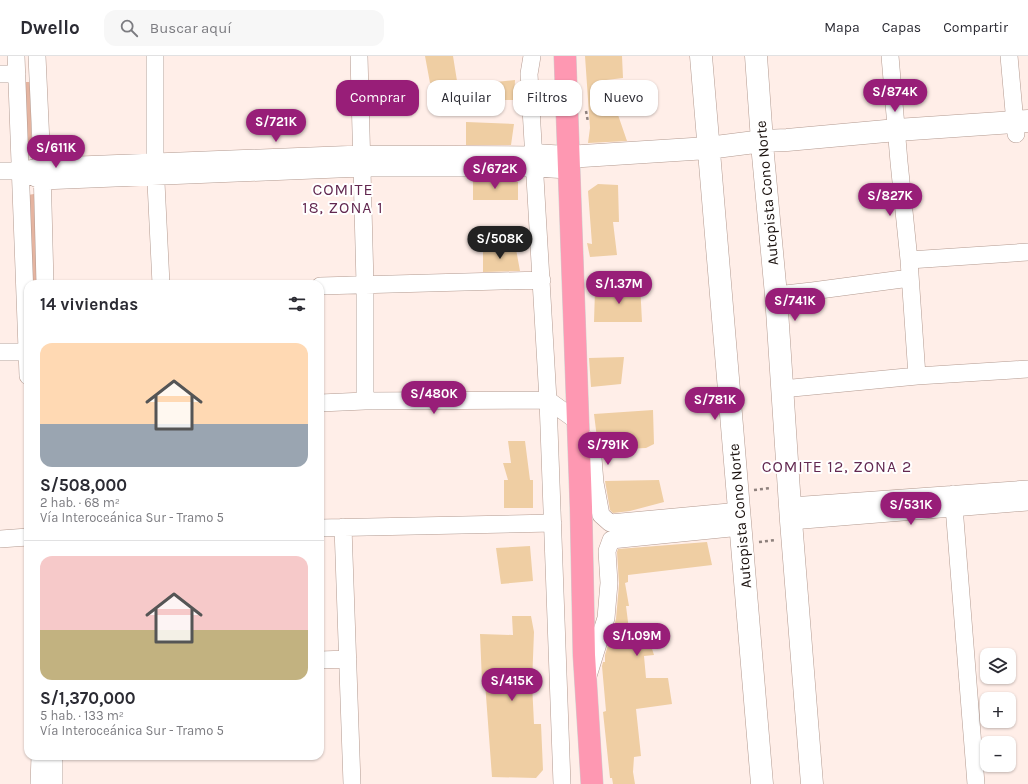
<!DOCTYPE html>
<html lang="es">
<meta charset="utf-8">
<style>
body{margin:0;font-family:Karla,sans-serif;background:#f7f7f7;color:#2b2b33;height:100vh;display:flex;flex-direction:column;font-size:15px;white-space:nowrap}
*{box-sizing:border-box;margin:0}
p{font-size:13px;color:#7c7c81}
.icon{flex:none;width:22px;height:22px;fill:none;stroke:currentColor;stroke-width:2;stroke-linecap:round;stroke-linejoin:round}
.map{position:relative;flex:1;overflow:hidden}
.sheet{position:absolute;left:24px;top:224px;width:300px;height:480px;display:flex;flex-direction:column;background:#fff;border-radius:12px;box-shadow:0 1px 3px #0004}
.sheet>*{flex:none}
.hud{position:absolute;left:336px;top:24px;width:380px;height:36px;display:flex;gap:8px}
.controls{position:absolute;left:980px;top:592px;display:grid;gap:8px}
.controls a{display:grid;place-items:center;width:36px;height:36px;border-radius:8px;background:#fff;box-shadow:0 1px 3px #0004;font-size:20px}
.price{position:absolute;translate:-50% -34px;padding:0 9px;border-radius:14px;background:#981e78;color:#fff;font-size:13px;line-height:26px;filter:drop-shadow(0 1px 2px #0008)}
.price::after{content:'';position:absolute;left:50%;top:24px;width:12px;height:9px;margin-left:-6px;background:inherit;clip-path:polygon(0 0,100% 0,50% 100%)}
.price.active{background:#222;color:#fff}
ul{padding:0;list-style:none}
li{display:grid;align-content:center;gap:8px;height:212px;padding:0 16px}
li+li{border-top:1px solid #e1e1e2}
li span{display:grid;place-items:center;height:124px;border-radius:12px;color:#555}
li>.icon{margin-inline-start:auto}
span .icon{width:72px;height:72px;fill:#fffc;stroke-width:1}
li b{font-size:17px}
h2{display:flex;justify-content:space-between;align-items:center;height:48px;padding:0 16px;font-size:17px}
.pill{padding:0 14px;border-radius:12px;background:#fff;box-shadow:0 1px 3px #0004;font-size:14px;line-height:36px}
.pill.active{background:#981e78;color:#fff}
header{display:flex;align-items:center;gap:24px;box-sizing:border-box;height:56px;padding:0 20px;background:#fff;border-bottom:1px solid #e1e1e2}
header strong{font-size:19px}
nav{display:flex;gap:22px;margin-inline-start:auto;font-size:14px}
.search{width:280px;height:36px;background:#f7f7f7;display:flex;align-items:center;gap:10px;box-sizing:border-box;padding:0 14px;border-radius:12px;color:#7c7c81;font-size:15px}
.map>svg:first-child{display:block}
.green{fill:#e5b4a0}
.building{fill:#efcea3}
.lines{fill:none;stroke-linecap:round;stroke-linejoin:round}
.street-casing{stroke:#b39a90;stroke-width:18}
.secondary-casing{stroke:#b39a90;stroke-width:23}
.highway-casing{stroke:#d1cfcf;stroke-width:23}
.path{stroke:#8e817d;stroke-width:2.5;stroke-dasharray:3 3;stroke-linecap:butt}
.street{stroke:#fff;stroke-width:17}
.secondary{stroke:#fff;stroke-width:22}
.highway{stroke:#fe98b2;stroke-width:22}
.labels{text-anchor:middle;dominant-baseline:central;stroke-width:4;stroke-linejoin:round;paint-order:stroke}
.street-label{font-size:15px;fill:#19100d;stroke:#fff}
.neighbourhood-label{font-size:16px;letter-spacing:1px;fill:#622850;stroke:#fff}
</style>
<header>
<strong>Dwello</strong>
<div class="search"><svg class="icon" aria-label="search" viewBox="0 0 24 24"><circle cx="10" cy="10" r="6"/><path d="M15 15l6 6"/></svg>Buscar aquí</div>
<nav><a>Mapa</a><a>Capas</a><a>Compartir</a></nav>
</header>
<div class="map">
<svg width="1028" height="728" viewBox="0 0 1028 728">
<rect width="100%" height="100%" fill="#ffeee8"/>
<path class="green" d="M24,26H30L32,94H26Z
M34,138L38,228H31L28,139Z"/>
<path class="building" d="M425,0H453L457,25L430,27Z
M585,0H622L623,22L606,24L627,85L588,87L590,72Z
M471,24L476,28L515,24L514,44H463L462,27Z
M466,66L514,68L511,89H466Z
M473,123L518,126V144H473Z
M598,128L618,129L619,166H613L617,199L590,201L587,187L592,188L588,135Z
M483,192L516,193L520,215L483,216Z
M640,227L642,266H594L595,234L626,231L625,228Z
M624,301L621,328L591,331L589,302Z
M653,354L654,388L646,392L601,394L597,382L594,358Z
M508,385H525L530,424H533V452H504V424H508L503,407H511Z
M659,424L664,446L630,455L613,457L610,454L605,425Z
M707,486L712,509L628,519V526L625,527L629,550H626L629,574L645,571L654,599L644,600L646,622H668L672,648L636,653L641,700L634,701L633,716L635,728H613L612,722H610L603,656L606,655L602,610L603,606H605V599L616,563L619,528L617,496L618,493Z
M530,490L533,525L501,528L496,492Z
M512,560H531L534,576L532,627L534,668H541L543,714L536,722L492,721L485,626H482L480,578L513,579Z"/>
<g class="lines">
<defs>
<path id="street" d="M16,0L28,320
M37,0L42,110L45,228
M155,0V106L161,228
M359,0L365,228V345
M532,0L529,18L548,344L562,728
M890,0L899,106L909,204L917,320
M1009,0L1016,78
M0,18H17
M0,115H21L42,110H54L361,98L534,99
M21,115L42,125L362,112H535L568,114
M909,204L1028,196
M320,230L542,224
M776,239L812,235L910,222
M0,296H27
M782,333L917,320L1028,313
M320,347L365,345L548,344L577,365
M578,375L589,388L593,402L595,427L601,459L610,467L740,455
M953,438L976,728
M791,450L1028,433
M791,465L1028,446
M343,471L352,728
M320,472L553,467
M0,483L28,481
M320,604L348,603
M588,620L606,562L609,527L607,495L611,484L741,471
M54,700V728
M39,728L40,700"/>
<path id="secondary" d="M701,0L762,728
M756,0L763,99L776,239L791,465L812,728
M534,99L567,101L708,92L763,85L787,84L897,74L1028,65"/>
<path id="highway" d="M565,0L581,451L584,599L592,728"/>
</defs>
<use href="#street" class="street-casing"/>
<use href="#secondary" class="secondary-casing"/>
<use href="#highway" class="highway-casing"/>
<path class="path" d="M586,55L588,66
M754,434L771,432
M759,486L776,484"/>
<use href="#street" class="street"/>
<use href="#secondary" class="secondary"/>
<use href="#highway" class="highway"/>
</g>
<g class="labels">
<g class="street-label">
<text transform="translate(767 137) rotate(-95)">Autopista Cono Norte</text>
<text transform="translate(740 460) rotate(-95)">Autopista Cono Norte</text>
</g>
<g class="neighbourhood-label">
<text x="343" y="133">COMITE<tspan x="343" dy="18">18, ZONA 1</tspan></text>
<text x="837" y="410">COMITE 12, ZONA 2</text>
</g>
</g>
</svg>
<div class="controls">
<a><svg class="icon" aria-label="layers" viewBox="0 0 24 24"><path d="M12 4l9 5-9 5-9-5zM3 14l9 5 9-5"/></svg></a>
<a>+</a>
<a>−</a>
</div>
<b class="price" style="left:895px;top:57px">S/874K</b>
<b class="price" style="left:276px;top:87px">S/721K</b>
<b class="price" style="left:56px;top:113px">S/611K</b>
<b class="price" style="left:495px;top:134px">S/672K</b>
<b class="price" style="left:890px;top:161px">S/827K</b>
<b class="price active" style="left:500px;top:204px">S/508K</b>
<b class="price" style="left:619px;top:249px">S/1.37M</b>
<b class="price" style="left:795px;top:266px">S/741K</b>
<b class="price" style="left:434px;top:359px">S/480K</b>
<b class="price" style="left:715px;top:365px">S/781K</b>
<b class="price" style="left:608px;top:410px">S/791K</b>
<b class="price" style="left:911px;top:470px">S/531K</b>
<b class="price" style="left:637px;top:601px">S/1.09M</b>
<b class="price" style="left:512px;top:646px">S/415K</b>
<div class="hud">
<a class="pill active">Comprar</a>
<a class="pill">Alquilar</a>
<a class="pill">Filtros</a>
<a class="pill">Nuevo</a>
</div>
<section class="sheet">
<h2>14 viviendas<svg class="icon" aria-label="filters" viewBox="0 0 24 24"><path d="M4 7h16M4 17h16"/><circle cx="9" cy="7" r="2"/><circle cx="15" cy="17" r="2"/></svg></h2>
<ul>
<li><span style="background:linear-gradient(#ffd9b3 65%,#9aa5b1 0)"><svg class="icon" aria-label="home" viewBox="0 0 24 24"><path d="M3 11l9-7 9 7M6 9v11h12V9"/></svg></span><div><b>S/508,000</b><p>2 hab. · 68 m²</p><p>Vía Interoceánica Sur - Tramo 5</p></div></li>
<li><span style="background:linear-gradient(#f6c9c9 60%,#c2b280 0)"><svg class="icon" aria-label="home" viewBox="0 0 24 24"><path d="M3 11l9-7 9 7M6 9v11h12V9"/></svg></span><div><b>S/1,370,000</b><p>5 hab. · 133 m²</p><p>Vía Interoceánica Sur - Tramo 5</p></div></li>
</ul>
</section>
</div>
